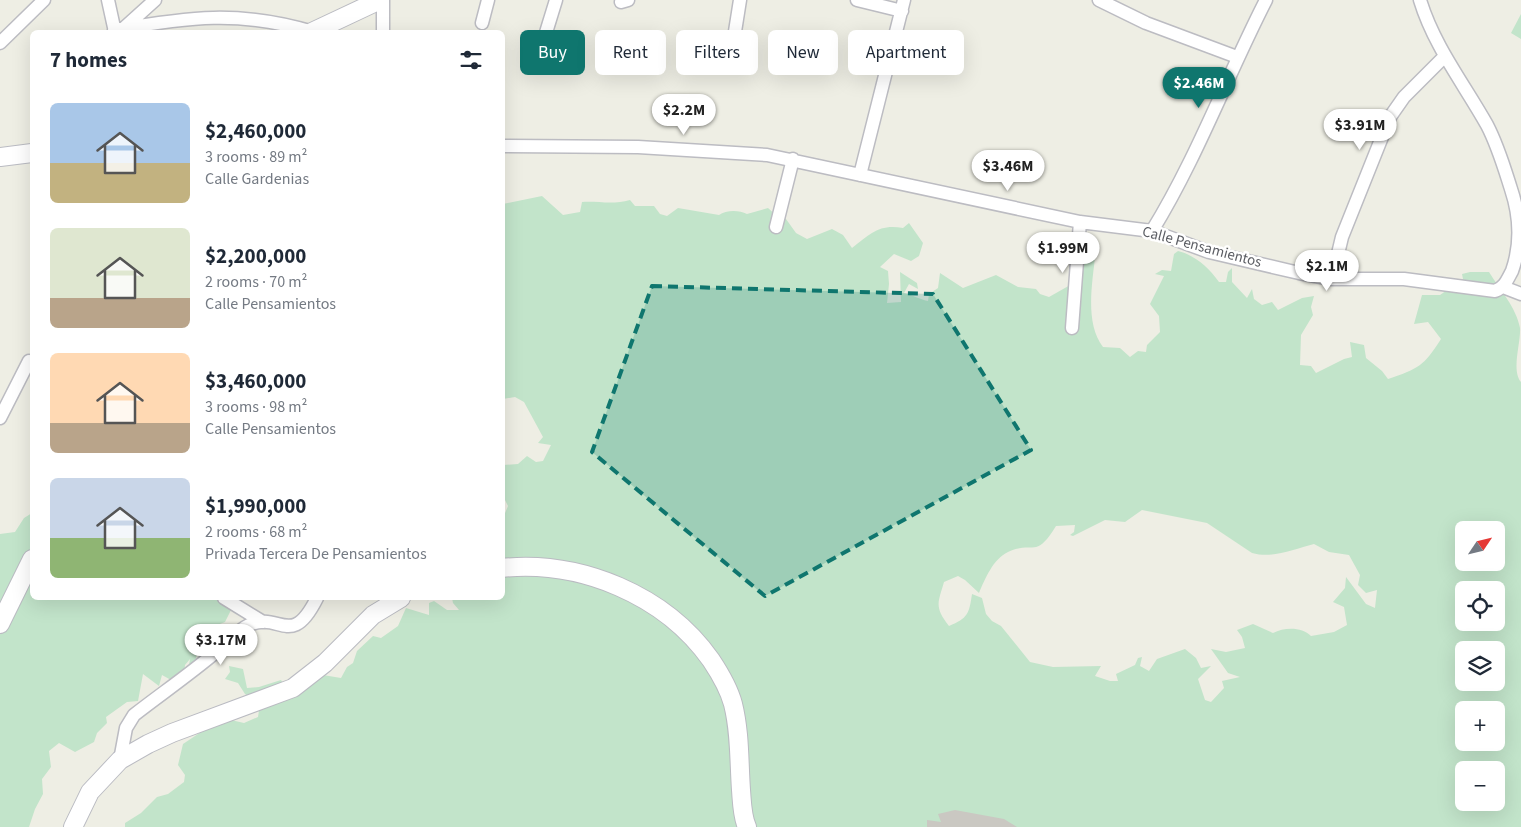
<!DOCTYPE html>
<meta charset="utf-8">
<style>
body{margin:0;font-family:"Source Sans 3",sans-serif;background:#f2f2f3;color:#1f2937;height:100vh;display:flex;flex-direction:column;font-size:19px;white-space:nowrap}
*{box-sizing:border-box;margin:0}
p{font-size:16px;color:#747a83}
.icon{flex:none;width:28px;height:28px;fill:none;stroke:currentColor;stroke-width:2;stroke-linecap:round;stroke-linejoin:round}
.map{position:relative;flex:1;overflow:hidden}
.sheet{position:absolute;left:30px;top:30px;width:475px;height:570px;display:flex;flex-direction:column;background:#fff;border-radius:8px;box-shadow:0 5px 20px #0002}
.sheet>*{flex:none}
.guide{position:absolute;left:520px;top:30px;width:475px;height:45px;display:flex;gap:10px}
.needle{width:32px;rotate:55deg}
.buttons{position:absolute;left:1455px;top:521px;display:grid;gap:10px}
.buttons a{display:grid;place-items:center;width:50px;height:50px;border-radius:8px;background:#fff;box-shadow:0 5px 20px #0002;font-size:25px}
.price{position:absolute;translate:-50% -42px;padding:0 11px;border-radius:18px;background:#fff;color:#222;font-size:16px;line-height:32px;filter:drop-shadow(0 1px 2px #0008)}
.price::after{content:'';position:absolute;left:50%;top:30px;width:15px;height:11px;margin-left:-8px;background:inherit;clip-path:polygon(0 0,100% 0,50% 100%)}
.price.current{background:#0f766e;color:#fff}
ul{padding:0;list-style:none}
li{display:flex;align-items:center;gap:15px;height:125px;padding:0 20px}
li span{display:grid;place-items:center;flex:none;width:140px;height:100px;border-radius:8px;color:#555}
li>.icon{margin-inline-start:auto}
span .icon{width:60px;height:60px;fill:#fffc;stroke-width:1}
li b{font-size:21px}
h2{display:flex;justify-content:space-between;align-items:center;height:60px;padding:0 20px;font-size:21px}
.tag{padding:0 18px;border-radius:8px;background:#fff;box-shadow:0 5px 20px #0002;font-size:18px;line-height:45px}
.tag.current{background:#0f766e;color:#fff}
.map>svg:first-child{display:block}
.green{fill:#c2e4ca;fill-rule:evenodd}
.building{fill:#cac8c2}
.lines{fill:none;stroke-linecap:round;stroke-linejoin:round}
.minor-casing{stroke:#bcbcc2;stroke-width:15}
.secondary-casing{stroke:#babbc2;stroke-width:20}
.minor{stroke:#fff;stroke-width:12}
.secondary{stroke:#fff;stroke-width:18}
.marked{fill:#0f766e;fill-opacity:0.2;stroke:#0f766e;stroke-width:4;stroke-dasharray:10 6;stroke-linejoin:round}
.labels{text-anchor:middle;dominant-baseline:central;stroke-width:5;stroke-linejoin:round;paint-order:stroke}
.street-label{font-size:15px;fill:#5c5e64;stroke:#fff}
</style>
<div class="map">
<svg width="1521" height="827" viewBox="0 0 1521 827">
<rect width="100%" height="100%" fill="#eeeee4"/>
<path class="green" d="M1521,14V39L1511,33Z
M542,196L563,215L580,212L582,202C599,201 613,205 630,200L635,206H654L660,214L667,216L678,208L719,215C726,210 739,210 747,214L768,208L777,216L786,219L796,233L807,239L832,229L843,235L852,248C871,234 878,224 903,228L909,223L923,243L919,256L911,261L894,254L880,267L888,271L889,284L887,303L901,302L900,272L917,283L918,289L909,284L904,293C913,295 921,300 928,301L929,294L938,288L940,273L963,288L996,275L1018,287L1036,289L1040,294L1049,297L1072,284L1082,246L1095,257C1092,286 1085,323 1103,347L1120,348L1130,357L1138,351L1146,352L1147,345L1160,332L1159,316L1150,304L1164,276L1155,274L1162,270L1171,271L1174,254L1178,251C1195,255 1209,268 1219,282H1226L1228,272L1232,268V282L1247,298L1252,289L1254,299L1262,305L1272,302L1278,310L1302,298L1314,296L1311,307L1313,315L1301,335L1300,365L1311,366L1316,373L1344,359L1352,357L1350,342L1364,345L1366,358L1382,371L1388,379C1418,369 1424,366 1441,339L1428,322L1414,324L1422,295H1440L1463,279L1462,274L1470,272H1489C1500,290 1516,307 1520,328C1521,343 1511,370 1521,382V827H125V823L141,813L157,797L168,794L184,782L185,775L178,765L183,744L216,722L231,720L244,723L258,717L260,704L245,694L238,683L225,679L230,672L229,666L243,669L247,688L259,687L281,680L286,688L323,675L341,678L347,667L353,663L357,651L373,636L381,638L398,626L406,608L429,615V603L434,601L447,610H459L453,603L452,598H502L503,518L508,506L503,496V465L518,464L527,456L536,462L543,461L551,445L538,443L543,437L524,402L515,397L503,399V204ZM1142,510L1207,523L1252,553C1273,559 1294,549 1314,544L1329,552L1349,555L1360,575L1358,585L1366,593L1377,590L1375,608L1366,604L1346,577L1345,588L1333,602L1344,607L1347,625L1334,632L1311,636C1302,627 1285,627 1273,633L1253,624L1237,630L1242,637L1245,648L1226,652L1211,649L1228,673L1240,677L1222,681L1224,688L1211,702L1205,700L1198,679L1211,666L1201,668L1196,658L1185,649L1157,659L1149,671L1140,666L1142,657L1138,658L1135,665L1116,674L1118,681H1110L1095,676L1101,666L1053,667L1030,662L1001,626L992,621L986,614L982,598L972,594C969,614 968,618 949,626C934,607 938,603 944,582L958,576L965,580L979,593C985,579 993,559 1008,552C1035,540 1035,560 1056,526L1075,525L1074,532L1070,535L1073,536L1105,520L1125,522ZM1464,530H1496V562H1464ZM1464,590H1496V622H1464ZM1464,650H1496V682H1464ZM1464,710H1496V742H1464ZM1464,770H1496V802H1464Z
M32,513V598H228L232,608L225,622L204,630L194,665H189L190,659L185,665L184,675L171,680L162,675L159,686L143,674L138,701L127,702L106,717L107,723L97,733L94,742L75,752L59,743L49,751L51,767L42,779L43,794L35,809L29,827H0V534L15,532L24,518Z"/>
<path class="building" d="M955,810L1004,819L1017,827H927V820L941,822L938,814Z"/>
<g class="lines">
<defs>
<path id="minor" d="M108,0L115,32
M383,0V32
M857,0L902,11
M1099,0L1146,23L1237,57
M621,2L628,0
M482,23L488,0
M124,28L155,0
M114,30C189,17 239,10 313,32
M0,43L44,0
M730,63L740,0
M536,65L556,0
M502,146L638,147L767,155L1080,222L1152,231L1209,252L1299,273L1332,279H1404L1495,291C1505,287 1507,280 1512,271C1521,245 1520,216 1511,189C1504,167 1498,146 1487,125C1464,84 1434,46 1420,0
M860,175L904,0
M776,227L793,159
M1152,231C1197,158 1227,76 1266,0
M1332,279L1342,237L1390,117L1404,97L1445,56
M1503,287L1521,294
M1072,328L1080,222
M0,418L29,361
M224,598L263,622
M120,760L126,728L134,715C161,694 190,674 216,652C227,643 236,631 249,625C280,611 291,650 317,598"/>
<path id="secondary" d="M312,32L380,0
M0,157L32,153
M502,568C581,560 665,595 711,660C719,672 729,689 733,704C740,732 739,761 741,790C742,802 742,816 747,827
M0,624L32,559
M73,827L90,792L120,760L148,744L172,733L293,688L325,663L373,615L401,598"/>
</defs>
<use href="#minor" class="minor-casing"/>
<use href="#secondary" class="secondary-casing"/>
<use href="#minor" class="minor"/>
<use href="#secondary" class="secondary"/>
</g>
<path class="marked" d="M652,286L933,294L1031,450L765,596L592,452Z"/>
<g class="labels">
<g class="street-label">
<text transform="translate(1202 247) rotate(15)">Calle Pensamientos</text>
</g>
</g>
</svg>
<div class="buttons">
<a><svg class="needle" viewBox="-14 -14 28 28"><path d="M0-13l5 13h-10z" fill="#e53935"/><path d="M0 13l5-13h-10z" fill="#747a83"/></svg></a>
<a><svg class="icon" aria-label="locate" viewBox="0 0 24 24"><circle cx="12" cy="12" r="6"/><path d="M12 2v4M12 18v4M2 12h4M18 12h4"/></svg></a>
<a><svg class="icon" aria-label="layers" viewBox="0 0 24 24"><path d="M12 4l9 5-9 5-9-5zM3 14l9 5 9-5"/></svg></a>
<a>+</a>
<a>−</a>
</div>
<b class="price current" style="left:1199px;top:109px">$2.46M</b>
<b class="price" style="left:684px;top:136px">$2.2M</b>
<b class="price" style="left:1360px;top:151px">$3.91M</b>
<b class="price" style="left:1008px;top:192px">$3.46M</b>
<b class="price" style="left:1063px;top:274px">$1.99M</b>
<b class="price" style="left:1327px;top:292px">$2.1M</b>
<b class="price" style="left:221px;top:666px">$3.17M</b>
<div class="guide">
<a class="tag current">Buy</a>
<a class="tag">Rent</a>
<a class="tag">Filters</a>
<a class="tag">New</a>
<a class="tag">Apartment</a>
</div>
<section class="sheet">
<h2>7 homes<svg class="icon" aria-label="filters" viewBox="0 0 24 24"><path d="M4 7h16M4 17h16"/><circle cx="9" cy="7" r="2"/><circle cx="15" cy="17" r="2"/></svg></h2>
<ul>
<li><span style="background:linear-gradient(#a9c7e8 60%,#c2b280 0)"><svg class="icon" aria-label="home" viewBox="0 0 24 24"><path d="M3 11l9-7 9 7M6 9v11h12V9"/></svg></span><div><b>$2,460,000</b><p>3 rooms · 89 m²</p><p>Calle Gardenias</p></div></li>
<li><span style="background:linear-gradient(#dfe7d0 70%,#b9a48a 0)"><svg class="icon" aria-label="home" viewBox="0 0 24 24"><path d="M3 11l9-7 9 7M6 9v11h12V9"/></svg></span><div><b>$2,200,000</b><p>2 rooms · 70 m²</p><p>Calle Pensamientos</p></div></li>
<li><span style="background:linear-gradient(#ffd9b3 70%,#b9a48a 0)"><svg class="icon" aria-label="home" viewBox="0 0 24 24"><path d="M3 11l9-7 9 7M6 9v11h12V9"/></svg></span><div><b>$3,460,000</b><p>3 rooms · 98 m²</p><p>Calle Pensamientos</p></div></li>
<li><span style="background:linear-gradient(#c9d6e8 60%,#8fb573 0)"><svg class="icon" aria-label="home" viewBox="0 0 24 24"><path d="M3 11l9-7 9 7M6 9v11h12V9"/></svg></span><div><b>$1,990,000</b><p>2 rooms · 68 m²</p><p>Privada Tercera De Pensamientos</p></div></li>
</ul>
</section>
</div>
